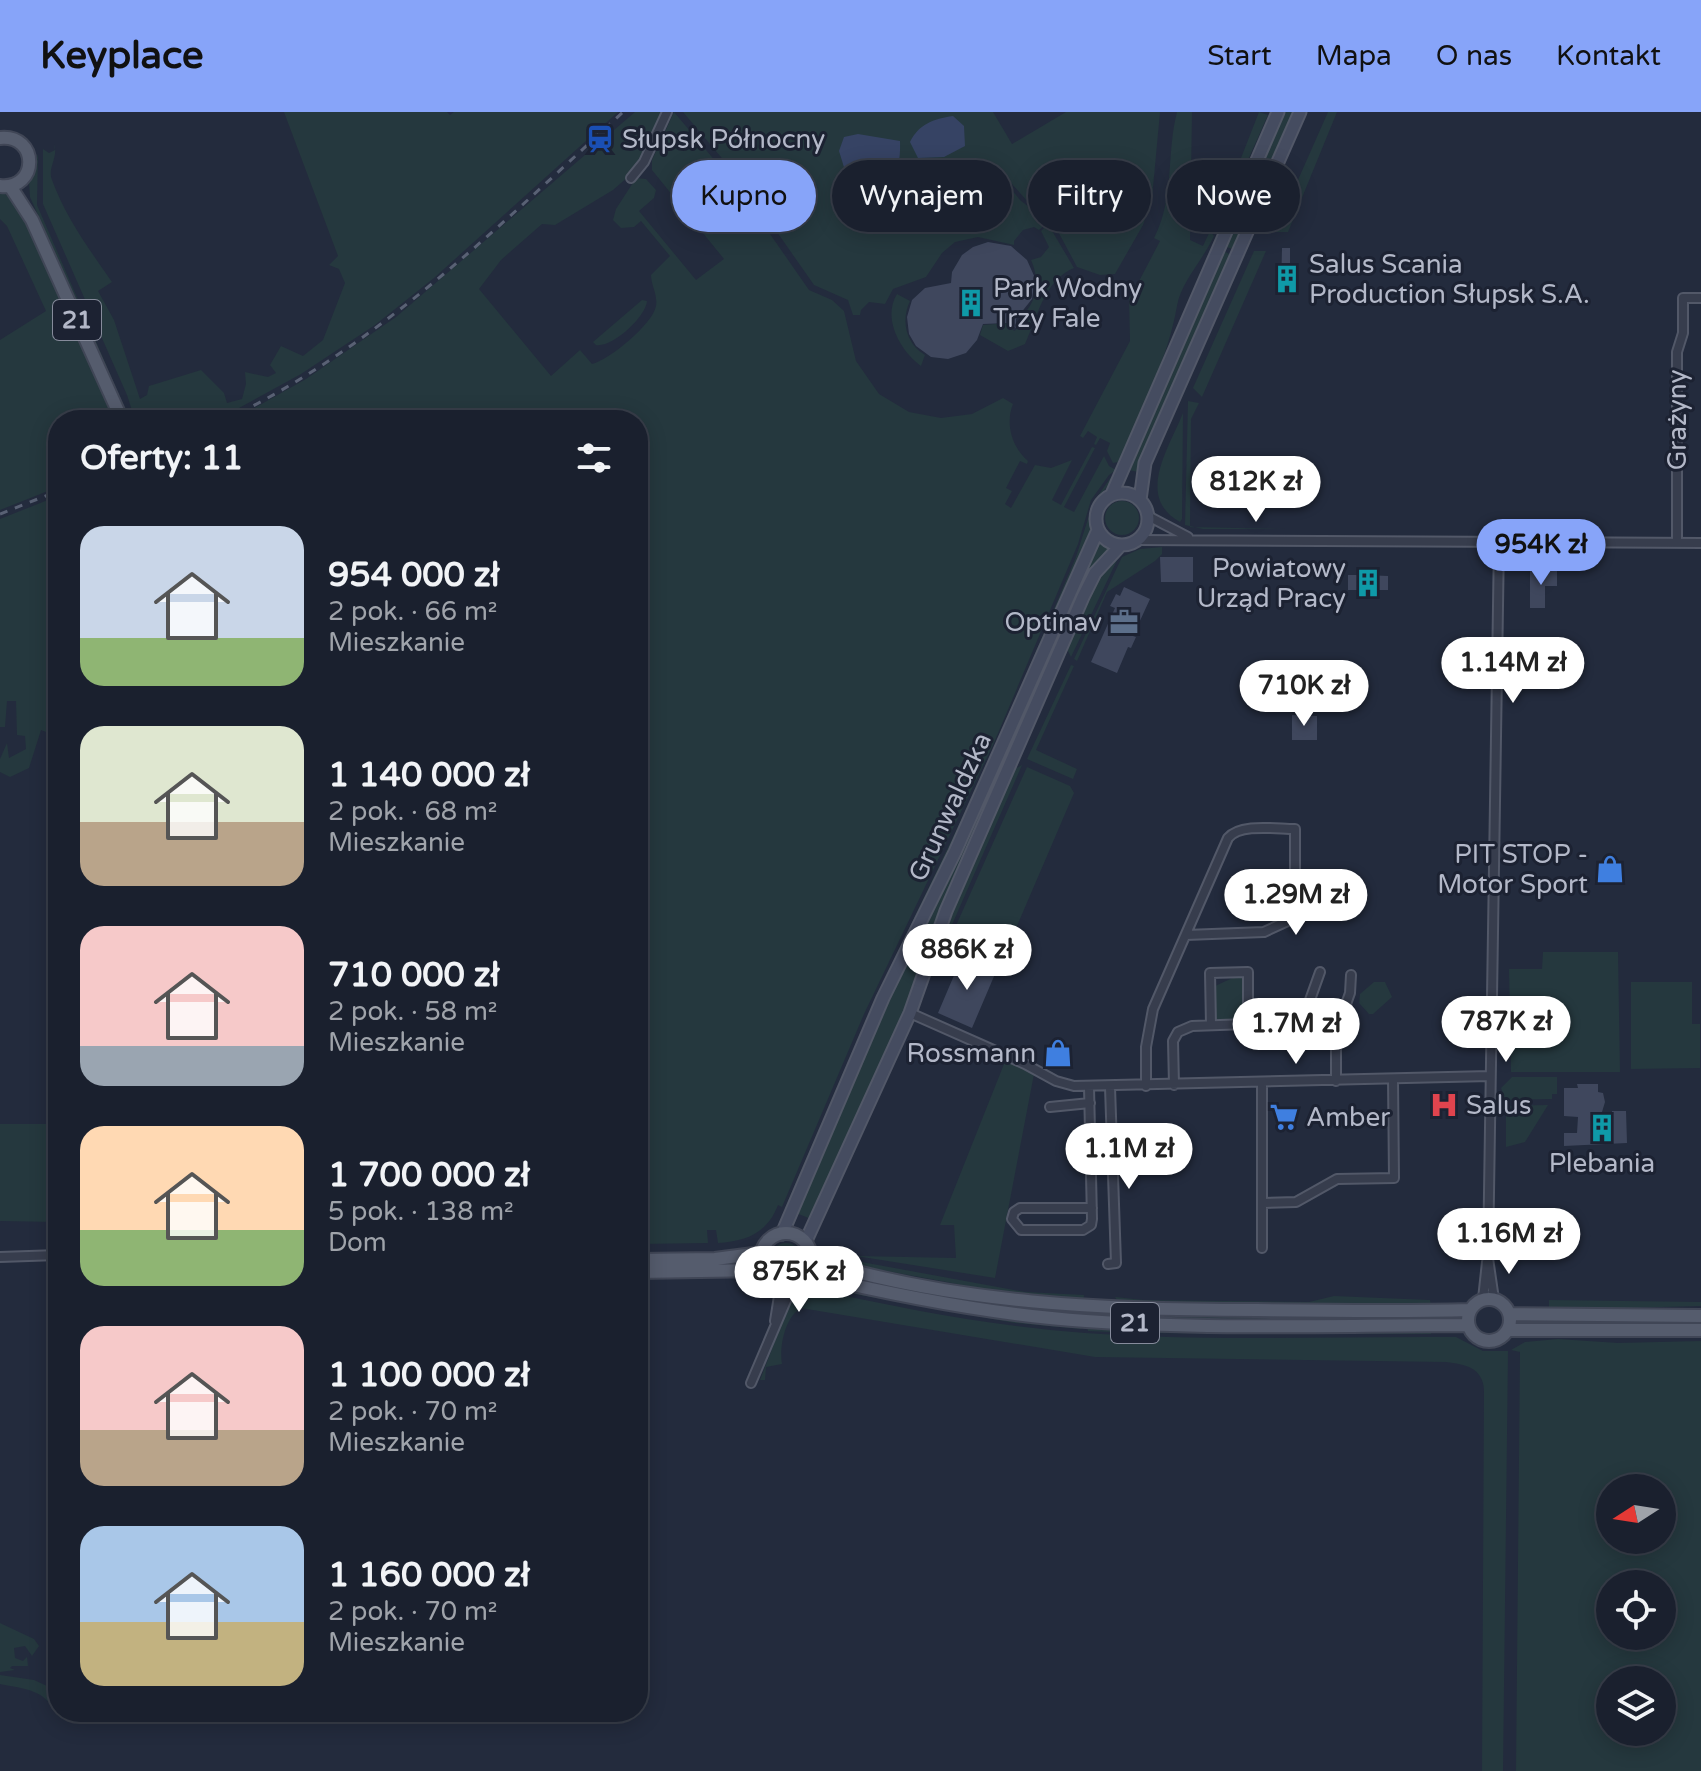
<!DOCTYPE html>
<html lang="pl">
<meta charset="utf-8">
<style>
body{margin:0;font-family:"Varela Round",sans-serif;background:#232836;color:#f1f3f6;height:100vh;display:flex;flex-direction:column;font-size:30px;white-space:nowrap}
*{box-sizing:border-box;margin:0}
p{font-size:26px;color:#9fa3aa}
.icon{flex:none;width:44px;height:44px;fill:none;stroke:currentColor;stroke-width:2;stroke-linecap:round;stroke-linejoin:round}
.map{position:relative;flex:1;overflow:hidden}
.drawer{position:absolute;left:48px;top:298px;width:600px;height:1312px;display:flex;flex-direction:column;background:#1a202e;border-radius:32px;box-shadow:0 4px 20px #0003,0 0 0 2px #383e4a}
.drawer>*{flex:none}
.hud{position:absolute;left:672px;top:48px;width:760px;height:72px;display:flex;gap:16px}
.needle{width:52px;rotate:258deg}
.buttons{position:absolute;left:1596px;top:1362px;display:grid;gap:16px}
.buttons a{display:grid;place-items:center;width:80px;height:80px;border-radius:50%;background:#1a202e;box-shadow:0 4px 20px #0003,0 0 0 2px #383e4a;font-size:40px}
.price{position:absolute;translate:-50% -68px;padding:0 18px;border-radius:28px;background:#fff;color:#222;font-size:26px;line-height:52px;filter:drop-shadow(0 2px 4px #0008)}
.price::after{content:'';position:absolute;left:50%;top:48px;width:24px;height:18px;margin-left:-12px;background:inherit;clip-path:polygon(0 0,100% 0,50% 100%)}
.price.active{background:#87a4f9;color:#111}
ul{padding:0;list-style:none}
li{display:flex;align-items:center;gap:24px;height:200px;padding:0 32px}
li span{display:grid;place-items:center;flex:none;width:224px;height:160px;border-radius:24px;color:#555}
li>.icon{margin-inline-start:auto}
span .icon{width:96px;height:96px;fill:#fffc;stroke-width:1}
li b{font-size:34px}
h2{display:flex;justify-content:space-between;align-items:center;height:96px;padding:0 32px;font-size:34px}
.pill{padding:0 28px;border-radius:36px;background:#1a202e;box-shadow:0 4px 20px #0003,0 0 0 2px #383e4a;font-size:28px;line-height:72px}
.pill.active{background:#87a4f9;color:#111}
header{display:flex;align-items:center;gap:48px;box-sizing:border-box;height:112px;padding:0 40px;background:#87a4f9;color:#111}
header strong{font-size:38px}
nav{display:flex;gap:44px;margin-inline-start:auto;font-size:28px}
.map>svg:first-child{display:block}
.green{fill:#25383e;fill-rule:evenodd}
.water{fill:#364364}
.building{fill:#3f475d}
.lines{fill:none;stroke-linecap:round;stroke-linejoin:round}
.street-casing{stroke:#525868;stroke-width:12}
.secondary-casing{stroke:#525868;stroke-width:15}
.primary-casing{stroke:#404656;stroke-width:16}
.street{stroke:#373d4d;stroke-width:8}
.secondary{stroke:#454c60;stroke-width:11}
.primary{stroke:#555c6d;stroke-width:12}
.rail{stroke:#596174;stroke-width:3;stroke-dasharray:8 8;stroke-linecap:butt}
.labels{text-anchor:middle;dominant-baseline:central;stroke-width:6;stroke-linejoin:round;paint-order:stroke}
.shield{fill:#1c2232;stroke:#868b9b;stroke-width:2}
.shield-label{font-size:24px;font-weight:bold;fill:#b3b8c8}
.poi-label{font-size:26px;fill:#b3b8c8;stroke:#1c2232;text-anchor:start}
.street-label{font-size:26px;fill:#b3b8c8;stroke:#1c2232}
</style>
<header>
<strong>Keyplace</strong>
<nav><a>Start</a><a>Mapa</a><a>O nas</a><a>Kontakt</a></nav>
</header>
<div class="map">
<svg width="1701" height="1659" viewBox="0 0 1701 1659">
<rect width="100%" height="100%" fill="#232b3d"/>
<path class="green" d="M284,0H447L450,3L454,0H618L434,166L375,213L301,262L217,308H135L127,283L43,92V37L49,41L55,38L54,32C59,45 47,56 52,68C66,106 89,137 112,170L98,179L114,208L140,287L147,283L149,274L201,258L224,281L227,291L242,287L246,272L245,260L268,265L276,261L270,253L281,234L303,244L323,228L345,171L339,157L329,153L338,144Z
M635,0H663L640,49L629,64L613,78L555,113L542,112L501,148L479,177L551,264L580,238L592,252C609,248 653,212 656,194C658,183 651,173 651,163L670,144L641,109L634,115L621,116L613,108L616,97L636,66L646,67L656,78L654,86L639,99L696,168L724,147L652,58V48L674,0L738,76L809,178L832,188L844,199L856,249L879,282L909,300L941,306L972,302L1003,286L1013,292C1005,312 1012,335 1028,349L1027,352L1020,349L1006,376L1012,379L1005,392L1011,396L1035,353L1051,356L1072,348L1052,388L1061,393L1092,335L1095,336L1064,395L1074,400L1104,344L1109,354L1116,358L1109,363L1091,388L1078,432L993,633L864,902L782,1095L778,1093C767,1122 745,1129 718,1131L716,1118H707L708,1131L638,1132V308H233L306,267L396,205Z
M683,0H993L1012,32L1066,0H1160L1152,86L1143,113L1115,162L1100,163L1077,155L1053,110L1028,90L1002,61L1000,63L1020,88L1048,110L1039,118L1034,115L1023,118L1014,129V133L978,125L955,130L942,141L926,165L893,177L885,192L869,190L861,198L860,203H853L848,188L814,173L742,70Z
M1177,0H1192L1190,128L1203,134L1210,119L1214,124C1203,148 1181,170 1177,194C1168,246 1141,301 1118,350L1113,351L1107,339L1110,331L1100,326L1096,333L1094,332L1097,325L1088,319L1083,326L1080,324L1130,229L1129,186L1133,175L1130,172L1137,173L1160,129L1154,126C1175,86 1166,42 1177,0Z
M1259,0L1268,3L1220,111L1216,110Z
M1283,0H1294L1233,137L1223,134Z
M1328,0H1337L1288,120H1274L1264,115L1272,94L1290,86Z
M38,42L37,93L130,308L30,85L29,70Z
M0,78C29,93 98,269 116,308H58V375L0,398V228L46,199L7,114L0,107Z
M1048,112L1074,156C1044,168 1037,206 1025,232L1008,239L980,223L983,213L1009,211L1014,219L1023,213L1022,204C1038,188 1040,168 1031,148L1041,145L1049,135L1041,119Z
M1222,138L1231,143L1138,360L1129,358Z
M1254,139H1266L1202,285L1193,276Z
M897,182L910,189C901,208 905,231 925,243L921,254C900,239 882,206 897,182Z
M642,188L647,189C646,205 612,236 596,233L593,230Z
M1188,289L1199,291L1191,307L1190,415L1287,417H1203L1185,413Z
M1183,301L1182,407L1180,410C1135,385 1169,336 1183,301Z
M1116,364L1093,392L1090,420L1081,444L992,648L787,1097L785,1096L877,883L990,648L1076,445L1093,391L1111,365Z
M58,384V585L50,590L51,622L41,618L29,656L10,665L0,660V647L7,631L9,646L26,637L25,624L17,623L16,589H7L5,615H0V407Z
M1105 406a17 17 0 1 1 34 0a17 17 0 1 1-34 0Z
M1098,429L1111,437L1094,456L909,890L811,1107L796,1101L871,925L980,698Z
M1162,435V442L1155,449L1107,480L1077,549L1074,547L1122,445L1140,437Z
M1119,444L1071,545L1067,537L1100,464Z
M1071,553L1074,554L1036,638L1077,657L1073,667L1027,647Z
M1022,653L944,831C942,808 1002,686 1015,657Z
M1027,655L1070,674L1074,681L1002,849L950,827Z
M1543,840H1618L1620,960H1511L1509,857H1542Z
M1239,863L1246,870L1244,907L1215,910L1212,906L1213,875Z
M1374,870H1385L1392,885L1373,902H1369L1359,891L1360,882Z
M1631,870H1692V912H1700V956L1631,957Z
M1006,947L1034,962L995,1166L856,1144L956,1146L954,1113H940Z
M1512,965H1557V982H1552V987L1505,988L1501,976Z
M1548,993L1525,1030L1506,1035V994Z
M0,1012H58V1110L0,1109Z
M771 1146a15 15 0 1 1 30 0a15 15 0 1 1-30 0Z
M840,1146L1025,1180L1084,1183L1083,1191L1017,1183L838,1150Z
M807,1170L827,1173L826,1180C911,1198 998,1215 1085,1221C1208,1230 1333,1224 1456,1225L1483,1239H1508L1503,1659H1482L1484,1278C1483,1256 1465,1252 1446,1250L1095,1245L801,1196C785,1205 779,1235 782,1252L766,1255L765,1268H760L795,1178Z
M832,1174L1082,1214L1081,1217L1015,1211L832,1178Z
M1334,1184L1430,1188L1431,1194L1119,1191L1115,1185L1143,1188L1309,1190Z
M1549,1188L1701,1190V1194L1549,1198Z
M1088,1201L1431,1205V1208L1127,1206L1088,1205Z
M1087,1214L1431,1218V1222L1135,1221L1088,1219Z
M1558,1227L1618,1231L1701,1229V1659H1516L1520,1240L1511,1238L1525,1230ZM1610,1376H1662V1428H1610ZM1610,1472H1662V1524H1610ZM1610,1568H1662V1620H1610Z
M0,1511L34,1527L39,1534L32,1544L25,1534L14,1536L15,1546L23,1549L27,1545L28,1554H12L10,1556L15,1558L0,1560Z
M0,1563L34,1568L58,1579V1600H69L67,1605L57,1603C45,1577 25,1577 0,1572Z"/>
<path class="water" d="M953,4L964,14L965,34L944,45L918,46L910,30C919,12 933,7 953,4Z
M858,22L900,29C901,57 895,69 869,82L851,78L839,39L844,25Z"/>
<path class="building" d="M988,130L1011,134L1027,148L1035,166L1032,187L1016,207V216L1007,211L983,212L977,228L966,241L948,247L931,245L916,234L909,222L907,205L912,188L925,176L951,171L952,160L962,143L973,135Z
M1282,136H1290V152H1294L1293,179H1281Z
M1160,445H1193V470H1161Z
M1362,456L1365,463L1388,464V478H1348V463H1358Z
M1530,459H1557V474H1545V496H1530Z
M1124,475L1150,487L1133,524L1136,525L1131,536L1128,535L1117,561L1091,550L1115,496L1110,494L1116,482L1120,484Z
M1292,603L1317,604V628H1292Z
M964,840L977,846L974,853L995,862L972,916L938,901Z
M1577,972H1598V980L1603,981L1605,990L1602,1000H1598V1014H1612V999H1626L1627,1031L1564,1034V1021H1577L1578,1005L1564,1004V976H1578Z"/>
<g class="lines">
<defs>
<path id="street" d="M631,66L644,50L667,0
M1148,404L1188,425
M1137,428L1701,431
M1677,430V240L1683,221V186H1701
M910,901L1025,952L1056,969L1074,974L1490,964
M1298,920H1336
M1296,927L1320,860
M1336,969V920L1350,881L1351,863
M1262,971V1136
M1174,973L1173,929L1178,920L1192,914L1248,912V860L1210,861L1211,913
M1146,974V935L1153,897L1228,726C1240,711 1276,717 1295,717V797L1292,807L1264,820L1186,823
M1089,975L1092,1107L1091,1113L1083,1118H1021L1012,1107L1014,1100L1020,1096H1092
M1050,995L1090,991
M1262,1091L1296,1090L1337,1067L1394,1066L1393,967
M0,1145L58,1143
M1108,1152L1116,1151L1110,975
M1483,1187L1487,1150
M1494,1187L1488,1146L1499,429
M775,1209L779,1184L777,1170
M751,1271L794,1170"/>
<path id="secondary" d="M1096 407a26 26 0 1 1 52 0a26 26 0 1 1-52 0Z
M1112,382L1278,0
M1140,388L1145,351L1300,0
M782,1122L883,886L955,740L1098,418
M805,1131L910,901L946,799L1083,485L1095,461L1121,433"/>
<path id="primary" d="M0,26C39,22 39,78 0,74
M10,74L32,108L122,308
M761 1146a25 25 0 1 1 50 0a25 25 0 1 1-50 0Z
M811,1147C955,1192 1107,1198 1257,1198C1328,1199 1399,1200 1470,1198
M638,1148L715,1147L761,1141
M638,1160L763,1158
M805,1162C897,1184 992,1203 1086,1209C1213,1218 1341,1213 1468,1213
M1468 1208a21 21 0 1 1 42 0a21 21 0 1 1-42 0Z
M1510,1202L1701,1204
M1508,1218H1701"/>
</defs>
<use href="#street" class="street-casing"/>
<use href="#secondary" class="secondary-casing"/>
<use href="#primary" class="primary-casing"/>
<use href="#street" class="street"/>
<use href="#secondary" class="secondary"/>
<use href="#primary" class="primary"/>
<path class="rail" d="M225,308C378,235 500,113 623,0
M0,402L58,379"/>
</g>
<defs>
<symbol id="station-bare" viewBox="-9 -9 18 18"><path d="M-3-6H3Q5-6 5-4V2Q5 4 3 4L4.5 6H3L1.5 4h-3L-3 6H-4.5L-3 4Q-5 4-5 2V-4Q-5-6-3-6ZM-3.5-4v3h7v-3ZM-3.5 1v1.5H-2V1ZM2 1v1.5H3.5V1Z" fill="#1a4fb4" stroke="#1c2232" stroke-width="2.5" paint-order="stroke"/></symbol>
<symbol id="building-bare" viewBox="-9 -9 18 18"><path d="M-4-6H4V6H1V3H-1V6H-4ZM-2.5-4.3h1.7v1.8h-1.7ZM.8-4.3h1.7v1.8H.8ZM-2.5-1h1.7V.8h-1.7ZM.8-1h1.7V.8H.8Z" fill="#0f9aa8" stroke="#1c2232" stroke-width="2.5" paint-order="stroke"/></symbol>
<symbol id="office-bare" viewBox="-9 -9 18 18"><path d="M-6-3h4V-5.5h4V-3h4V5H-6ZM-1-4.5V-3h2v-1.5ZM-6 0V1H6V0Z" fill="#5c6f8a" stroke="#1c2232" stroke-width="2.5" paint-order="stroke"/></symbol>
<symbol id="shop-bare" viewBox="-9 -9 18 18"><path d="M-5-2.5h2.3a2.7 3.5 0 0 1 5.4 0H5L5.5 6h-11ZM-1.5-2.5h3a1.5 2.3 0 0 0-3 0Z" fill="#3f7fe0" stroke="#1c2232" stroke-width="2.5" paint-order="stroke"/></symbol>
<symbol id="hospital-bare" viewBox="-9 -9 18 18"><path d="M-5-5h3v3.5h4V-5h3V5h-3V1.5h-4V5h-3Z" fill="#e0444e" stroke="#1c2232" stroke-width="2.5" paint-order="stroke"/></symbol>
<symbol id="supermarket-bare" viewBox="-9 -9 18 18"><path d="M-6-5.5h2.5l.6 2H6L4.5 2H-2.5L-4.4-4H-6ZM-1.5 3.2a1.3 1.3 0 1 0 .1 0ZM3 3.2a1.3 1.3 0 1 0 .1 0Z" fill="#3f7fe0" stroke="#1c2232" stroke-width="2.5" paint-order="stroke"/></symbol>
</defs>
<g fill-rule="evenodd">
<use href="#station-bare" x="580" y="7" width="40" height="40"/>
<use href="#building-bare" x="1267" y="147" width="40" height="40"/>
<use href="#building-bare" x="951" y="171" width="40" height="40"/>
<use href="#building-bare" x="1348" y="451" width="40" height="40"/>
<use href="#office-bare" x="1104" y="490" width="40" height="40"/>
<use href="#shop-bare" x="1590" y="737" width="40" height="40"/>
<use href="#shop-bare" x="1038" y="921" width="40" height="40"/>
<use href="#hospital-bare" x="1424" y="973" width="40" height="40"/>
<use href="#supermarket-bare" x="1264" y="985" width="40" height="40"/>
<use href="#building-bare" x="1582" y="996" width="40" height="40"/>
</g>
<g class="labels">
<g class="shield">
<rect x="53" y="188" width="48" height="40" rx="6"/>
<rect x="1111" y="1191" width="48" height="40" rx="6"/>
</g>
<g class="shield-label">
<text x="77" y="208">21</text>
<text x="1135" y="1211">21</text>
</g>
<g class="poi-label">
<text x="622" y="27">Słupsk Północny</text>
<text x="1309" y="152">Salus Scania<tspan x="1309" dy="30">Production Słupsk S.A.</tspan></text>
<text x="993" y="176">Park Wodny<tspan x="993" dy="30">Trzy Fale</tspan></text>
<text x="1346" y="456" text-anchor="end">Powiatowy<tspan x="1346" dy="30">Urząd Pracy</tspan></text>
<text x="1102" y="510" text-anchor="end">Optinav</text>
<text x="1588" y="742" text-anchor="end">PIT STOP -<tspan x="1588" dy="30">Motor Sport</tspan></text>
<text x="1036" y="941" text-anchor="end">Rossmann</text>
<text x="1466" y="993">Salus</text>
<text x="1306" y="1005">Amber</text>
<text x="1602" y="1051" text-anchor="middle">Plebania</text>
</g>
<g class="street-label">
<text transform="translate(1677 308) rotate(-90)">Grażyny</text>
<text transform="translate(950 695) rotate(-65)">Grunwaldzka</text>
</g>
</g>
</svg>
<div class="buttons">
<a><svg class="needle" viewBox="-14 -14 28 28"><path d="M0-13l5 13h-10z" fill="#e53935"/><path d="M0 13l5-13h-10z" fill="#9fa3aa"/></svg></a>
<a><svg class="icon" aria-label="locate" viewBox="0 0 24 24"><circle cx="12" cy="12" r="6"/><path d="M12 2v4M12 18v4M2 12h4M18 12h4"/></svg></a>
<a><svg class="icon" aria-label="layers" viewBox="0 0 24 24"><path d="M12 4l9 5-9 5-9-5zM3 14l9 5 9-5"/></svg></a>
</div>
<b class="price" style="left:1256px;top:412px">812K zł</b>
<b class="price active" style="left:1541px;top:475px">954K zł</b>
<b class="price" style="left:1513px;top:593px">1.14M zł</b>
<b class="price" style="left:1304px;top:616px">710K zł</b>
<b class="price" style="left:1296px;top:825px">1.29M zł</b>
<b class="price" style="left:967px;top:880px">886K zł</b>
<b class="price" style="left:1506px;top:952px">787K zł</b>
<b class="price" style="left:1296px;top:954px">1.7M zł</b>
<b class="price" style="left:1129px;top:1079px">1.1M zł</b>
<b class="price" style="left:1509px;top:1164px">1.16M zł</b>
<b class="price" style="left:799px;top:1202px">875K zł</b>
<div class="hud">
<a class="pill active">Kupno</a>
<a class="pill">Wynajem</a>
<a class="pill">Filtry</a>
<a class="pill">Nowe</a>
</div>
<section class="drawer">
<h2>Oferty: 11<svg class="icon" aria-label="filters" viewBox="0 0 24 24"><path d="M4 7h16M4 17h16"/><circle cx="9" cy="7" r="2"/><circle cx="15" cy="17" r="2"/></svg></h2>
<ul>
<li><span style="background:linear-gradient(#c9d6e8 70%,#8fb573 0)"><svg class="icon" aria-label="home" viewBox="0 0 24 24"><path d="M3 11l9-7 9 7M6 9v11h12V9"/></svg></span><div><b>954 000 zł</b><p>2 pok. · 66 m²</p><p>Mieszkanie</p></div></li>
<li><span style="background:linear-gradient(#dfe7d0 60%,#b9a48a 0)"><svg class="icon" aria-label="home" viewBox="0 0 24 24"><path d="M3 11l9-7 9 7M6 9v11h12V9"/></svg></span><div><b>1 140 000 zł</b><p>2 pok. · 68 m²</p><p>Mieszkanie</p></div></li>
<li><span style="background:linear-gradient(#f6c9c9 75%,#9aa5b1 0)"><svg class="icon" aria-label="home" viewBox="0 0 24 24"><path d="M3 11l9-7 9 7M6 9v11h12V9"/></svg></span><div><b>710 000 zł</b><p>2 pok. · 58 m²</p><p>Mieszkanie</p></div></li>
<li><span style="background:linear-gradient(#ffd9b3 65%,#8fb573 0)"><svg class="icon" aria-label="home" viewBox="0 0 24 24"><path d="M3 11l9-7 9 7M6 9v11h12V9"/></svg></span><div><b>1 700 000 zł</b><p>5 pok. · 138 m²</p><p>Dom</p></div></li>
<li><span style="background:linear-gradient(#f6c9c9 65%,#b9a48a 0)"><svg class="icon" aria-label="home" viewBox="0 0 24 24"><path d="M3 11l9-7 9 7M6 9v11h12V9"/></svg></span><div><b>1 100 000 zł</b><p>2 pok. · 70 m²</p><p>Mieszkanie</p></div></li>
<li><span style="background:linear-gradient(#a9c7e8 60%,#c2b280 0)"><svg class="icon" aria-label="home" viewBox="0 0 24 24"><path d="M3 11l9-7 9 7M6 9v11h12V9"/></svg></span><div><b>1 160 000 zł</b><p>2 pok. · 70 m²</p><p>Mieszkanie</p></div></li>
</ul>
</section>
</div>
